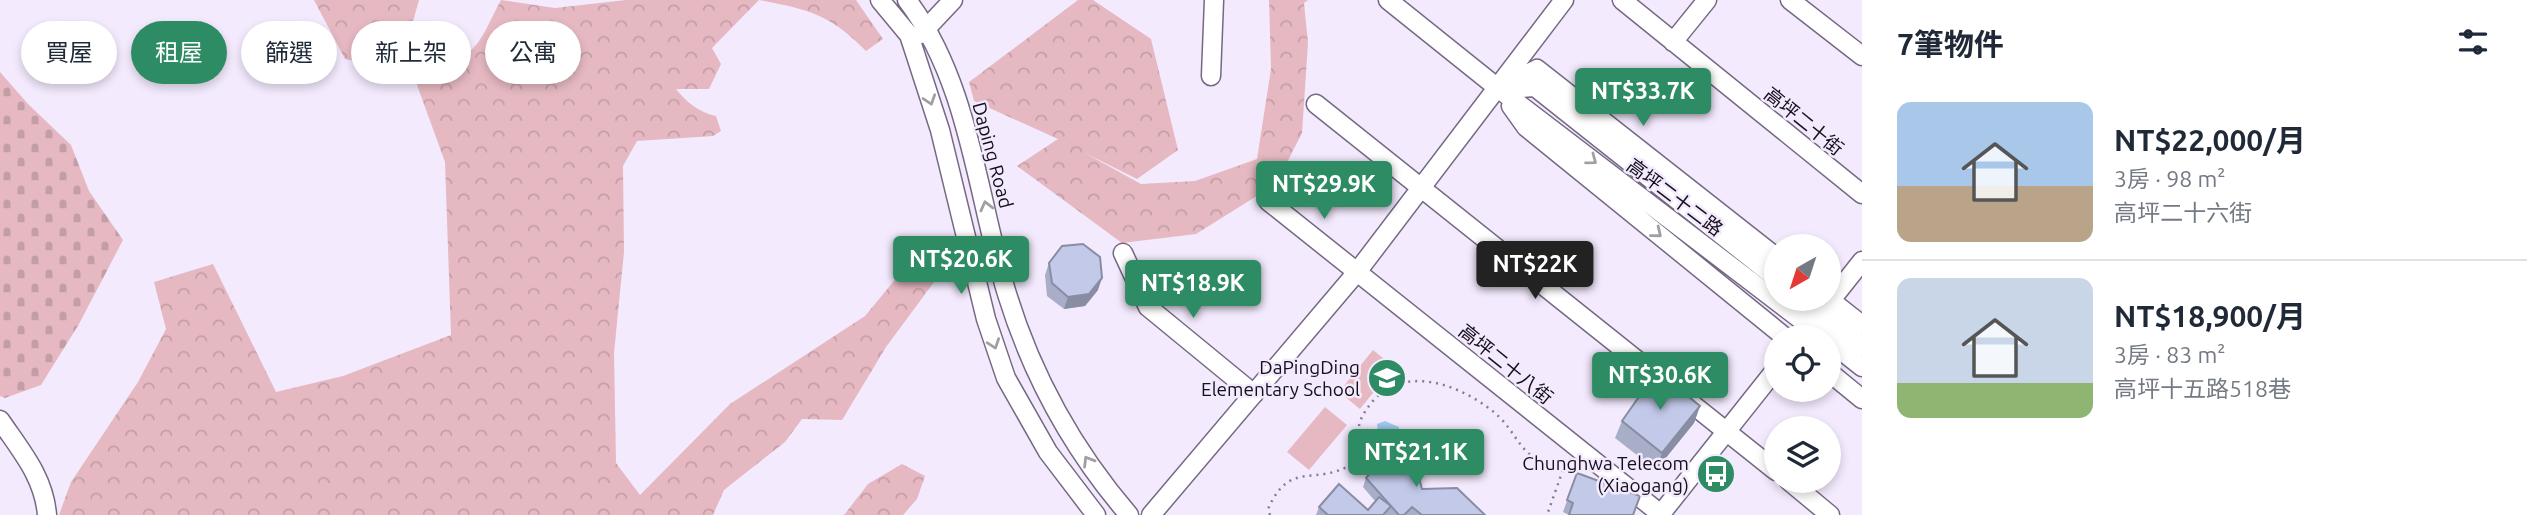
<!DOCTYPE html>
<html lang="zh-TW">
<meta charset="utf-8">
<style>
body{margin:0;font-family:Ubuntu,"Noto Sans TC",sans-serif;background:#f6f6f7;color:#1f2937;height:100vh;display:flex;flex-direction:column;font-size:26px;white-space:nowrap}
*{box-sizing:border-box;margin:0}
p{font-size:23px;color:#747a83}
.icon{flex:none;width:38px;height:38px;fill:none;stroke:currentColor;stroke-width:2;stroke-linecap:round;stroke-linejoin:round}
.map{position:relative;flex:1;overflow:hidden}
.drawer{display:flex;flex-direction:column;background:#fff;width:665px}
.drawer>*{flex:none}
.banner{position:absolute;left:21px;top:21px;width:665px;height:63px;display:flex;gap:14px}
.needle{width:46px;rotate:219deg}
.fabs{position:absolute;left:1764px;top:234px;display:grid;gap:14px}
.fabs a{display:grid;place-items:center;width:77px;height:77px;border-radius:50%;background:#fff;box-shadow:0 4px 10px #0003;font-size:35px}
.price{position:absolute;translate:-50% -60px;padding:0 16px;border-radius:7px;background:#2d8c64;color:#fff;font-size:23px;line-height:46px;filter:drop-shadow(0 2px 4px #0008)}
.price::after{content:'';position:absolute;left:50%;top:42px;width:21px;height:16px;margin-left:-10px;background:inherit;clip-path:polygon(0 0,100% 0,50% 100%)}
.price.current{background:#222;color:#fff}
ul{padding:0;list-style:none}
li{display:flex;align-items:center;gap:21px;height:175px;padding:0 35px}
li+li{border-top:2px solid #e0e1e3}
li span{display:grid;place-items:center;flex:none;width:196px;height:140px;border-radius:14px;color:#555}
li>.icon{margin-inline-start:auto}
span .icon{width:84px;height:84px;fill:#fffc;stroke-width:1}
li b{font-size:30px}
h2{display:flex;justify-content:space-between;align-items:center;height:84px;padding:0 35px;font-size:30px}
.chip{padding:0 24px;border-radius:32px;background:#fff;box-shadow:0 4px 10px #0003;font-size:24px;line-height:63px}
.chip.current{background:#2d8c64;color:#fff}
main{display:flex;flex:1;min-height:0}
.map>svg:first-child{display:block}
.grass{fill:#e6b9c2}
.forest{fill:url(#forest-crowns)}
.cemetery{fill:url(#cemetery-stones)}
.water{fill:#a1c8ef}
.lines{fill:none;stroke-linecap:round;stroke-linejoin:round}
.minor-casing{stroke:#766884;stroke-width:21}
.path{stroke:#847d8c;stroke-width:2.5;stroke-dasharray:2 5;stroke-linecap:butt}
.minor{stroke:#fff;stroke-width:18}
.wall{fill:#a8adc8}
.shaded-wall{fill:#888da3}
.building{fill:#c3c9e9;stroke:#888da3;stroke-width:2}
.oneway{stroke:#a19fa3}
.labels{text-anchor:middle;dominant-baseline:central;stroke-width:5;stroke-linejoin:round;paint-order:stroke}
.street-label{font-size:19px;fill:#140f1a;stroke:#f3eafd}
.poi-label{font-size:19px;fill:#140f1a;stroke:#f3eafd;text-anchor:end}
</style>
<main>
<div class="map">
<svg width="1862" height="515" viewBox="0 0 1862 515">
<defs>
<pattern id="forest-crowns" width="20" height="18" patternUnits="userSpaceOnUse" patternTransform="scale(1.75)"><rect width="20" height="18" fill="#e6b9c2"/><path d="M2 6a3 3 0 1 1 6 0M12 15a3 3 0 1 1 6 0" fill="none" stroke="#c49ea6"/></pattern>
<pattern id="cemetery-stones" width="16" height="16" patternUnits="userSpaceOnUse" patternTransform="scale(1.75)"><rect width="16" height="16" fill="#e6b9c2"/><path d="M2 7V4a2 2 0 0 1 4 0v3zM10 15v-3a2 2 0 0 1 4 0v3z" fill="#c49ea6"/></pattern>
</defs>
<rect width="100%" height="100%" fill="#f3eafd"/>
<path class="grass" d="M1373,350L1394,367L1360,409L1339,392Z
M1325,407L1347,425L1309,470L1287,452Z"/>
<path class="forest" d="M314,0H419L410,32L375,65L345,59Z
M501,0L555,8L626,0H856L883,39L866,51C829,14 810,10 759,0L712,48L721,64L709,89H676C686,102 700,113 716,116L721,131L713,136L637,141L623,166L624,252L614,353L616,463L640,495L730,404L865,316L912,259L940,274L886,347L842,420L802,419L785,442L724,490L713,515H59L71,482L138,382L166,329L154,282L213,264L276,392L343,376L451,335L445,162L417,85L424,63C477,64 479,41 501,0Z
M1078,0H1093L1151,39L1178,150L1137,179L1085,153L1141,184L1195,181L1257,159L1271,69L1269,0H1308L1304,3L1308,43L1302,133L1276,184L1196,234L1122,243L1017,166L1058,139L974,101L969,82Z
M902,464L925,476L917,499L903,515H844L868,484Z"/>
<path class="cemetery" d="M0,72L28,104L71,145L89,191L123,240L79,324L41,385L5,398L0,396Z"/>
<path class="water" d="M1385,421L1399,427L1397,442L1388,444L1390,449L1373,457L1366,436L1378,432L1377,424Z"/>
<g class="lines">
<defs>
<path id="minor" d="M880,0L909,35L912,44L940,130L986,319L1006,378L1048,452L1096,515
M907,0C970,83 977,197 1007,294C1032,375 1074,451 1129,515
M1388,0L1499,89L1825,338
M1622,0L1862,194
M1790,0L1862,56
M921,34L953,0
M1673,42L1707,0
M1211,76L1214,0
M1502,87L1537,69L1776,257
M1506,89L1535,87L1776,278
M1316,104L1776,471
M1511,106L1526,127L1786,338
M1268,201L1662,515
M1123,253L1148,307L1254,394
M1803,299L1862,346
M1829,299L1862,325
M1801,338L1862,261
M1829,341L1862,367
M1829,372L1862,399
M0,420C21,451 44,477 47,515
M1789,481L1830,515
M1151,515L1357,272L1564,0
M1660,515L1776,369"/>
</defs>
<use href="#minor" class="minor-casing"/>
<path class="path" d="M1270,515L1268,509C1291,458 1314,488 1354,463C1357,448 1356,427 1363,415C1393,362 1451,380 1490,409C1523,434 1514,460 1564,467L1547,515"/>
<use href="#minor" class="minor"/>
</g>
<path class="wall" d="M1049,263L1098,290L1085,306L1064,309L1047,296L1045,275Z
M1700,406L1694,423L1656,470L1615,438L1622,421Z
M1379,470L1422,489L1485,515H1316L1319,507L1368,510L1375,501L1363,487L1366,478Z
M1577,473L1640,496L1569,515L1563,512Z"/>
<path class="shaded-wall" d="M1102,278L1098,290L1085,306L1064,309L1068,297Z
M1700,406L1694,423L1656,470L1662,453Z"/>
<path class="building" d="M1083,244L1100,257L1102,278L1089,294L1068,297L1052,283L1049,263L1062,246Z
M1657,371L1700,406L1662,453L1622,421Z
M1402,441L1412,449L1422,489L1457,488L1485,515H1422L1412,507L1404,515H1399L1366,478L1375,467L1379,470Z
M1577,473L1640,496L1633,515H1569L1573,503L1567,500Z
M1339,484L1368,510L1379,497L1391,506L1383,515H1328L1319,507Z"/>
<defs><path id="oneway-chevron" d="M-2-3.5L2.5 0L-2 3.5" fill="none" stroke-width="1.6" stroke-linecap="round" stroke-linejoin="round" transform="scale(1.75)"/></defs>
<g class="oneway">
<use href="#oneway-chevron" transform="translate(930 100) rotate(72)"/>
<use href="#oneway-chevron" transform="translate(1592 160) rotate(37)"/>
<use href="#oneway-chevron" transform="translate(986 206) rotate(-104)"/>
<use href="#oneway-chevron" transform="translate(1657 233) rotate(39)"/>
<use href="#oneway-chevron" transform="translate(994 344) rotate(71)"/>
<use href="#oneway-chevron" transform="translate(1088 461) rotate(-121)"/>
</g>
<defs>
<symbol id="school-disc" viewBox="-11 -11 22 22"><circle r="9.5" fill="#2d8c64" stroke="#f3eafd"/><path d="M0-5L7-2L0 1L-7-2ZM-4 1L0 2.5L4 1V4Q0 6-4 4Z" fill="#fff"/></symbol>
<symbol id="bus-disc" viewBox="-11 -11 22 22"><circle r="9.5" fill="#2d8c64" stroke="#f3eafd"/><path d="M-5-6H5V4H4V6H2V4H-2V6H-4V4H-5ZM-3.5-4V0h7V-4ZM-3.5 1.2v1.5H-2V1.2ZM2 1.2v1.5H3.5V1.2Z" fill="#fff"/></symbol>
</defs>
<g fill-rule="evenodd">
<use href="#school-disc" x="1365" y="356" width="44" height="44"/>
<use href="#bus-disc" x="1694" y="452" width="44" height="44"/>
</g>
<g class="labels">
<g class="street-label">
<text transform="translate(1804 121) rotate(39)">高坪二十街</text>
<text transform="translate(993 155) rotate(75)">Daping Road</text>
<text transform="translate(1675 197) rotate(37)">高坪二十二路</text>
<text transform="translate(1506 364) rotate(39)">高坪二十八街</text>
</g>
<g class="poi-label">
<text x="1360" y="367">DaPingDing<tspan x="1360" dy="22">Elementary School</tspan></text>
<text x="1689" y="463">Chunghwa Telecom<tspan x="1689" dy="22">(Xiaogang)</tspan></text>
</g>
</g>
</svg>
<div class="fabs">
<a><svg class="needle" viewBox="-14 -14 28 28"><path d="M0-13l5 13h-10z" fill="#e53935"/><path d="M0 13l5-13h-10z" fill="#747a83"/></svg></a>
<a><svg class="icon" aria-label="locate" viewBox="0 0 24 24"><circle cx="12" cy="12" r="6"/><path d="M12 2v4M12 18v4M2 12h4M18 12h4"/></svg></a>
<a><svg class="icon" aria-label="layers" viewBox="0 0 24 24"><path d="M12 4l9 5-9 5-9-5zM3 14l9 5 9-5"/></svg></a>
</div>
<b class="price" style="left:1643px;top:128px">NT$33.7K</b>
<b class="price" style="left:1324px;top:221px">NT$29.9K</b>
<b class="price" style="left:961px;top:296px">NT$20.6K</b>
<b class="price current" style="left:1535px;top:301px">NT$22K</b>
<b class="price" style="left:1193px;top:320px">NT$18.9K</b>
<b class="price" style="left:1660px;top:412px">NT$30.6K</b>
<b class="price" style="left:1416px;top:489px">NT$21.1K</b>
<div class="banner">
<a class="chip">買屋</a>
<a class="chip current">租屋</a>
<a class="chip">篩選</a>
<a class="chip">新上架</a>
<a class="chip">公寓</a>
</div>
</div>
<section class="drawer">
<h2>7筆物件<svg class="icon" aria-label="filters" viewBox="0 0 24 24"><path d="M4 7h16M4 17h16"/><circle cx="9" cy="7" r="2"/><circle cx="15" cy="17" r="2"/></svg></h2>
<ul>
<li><span style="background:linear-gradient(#a9c7e8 60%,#b9a48a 0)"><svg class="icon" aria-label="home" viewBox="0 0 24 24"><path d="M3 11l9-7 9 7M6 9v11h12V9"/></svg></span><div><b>NT$22,000/月</b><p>3房 · 98 m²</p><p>高坪二十六街</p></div></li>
<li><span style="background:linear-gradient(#c9d6e8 75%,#8fb573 0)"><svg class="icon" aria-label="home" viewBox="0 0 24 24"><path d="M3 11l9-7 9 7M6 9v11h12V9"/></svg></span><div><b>NT$18,900/月</b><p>3房 · 83 m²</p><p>高坪十五路518巷</p></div></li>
</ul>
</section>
</main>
